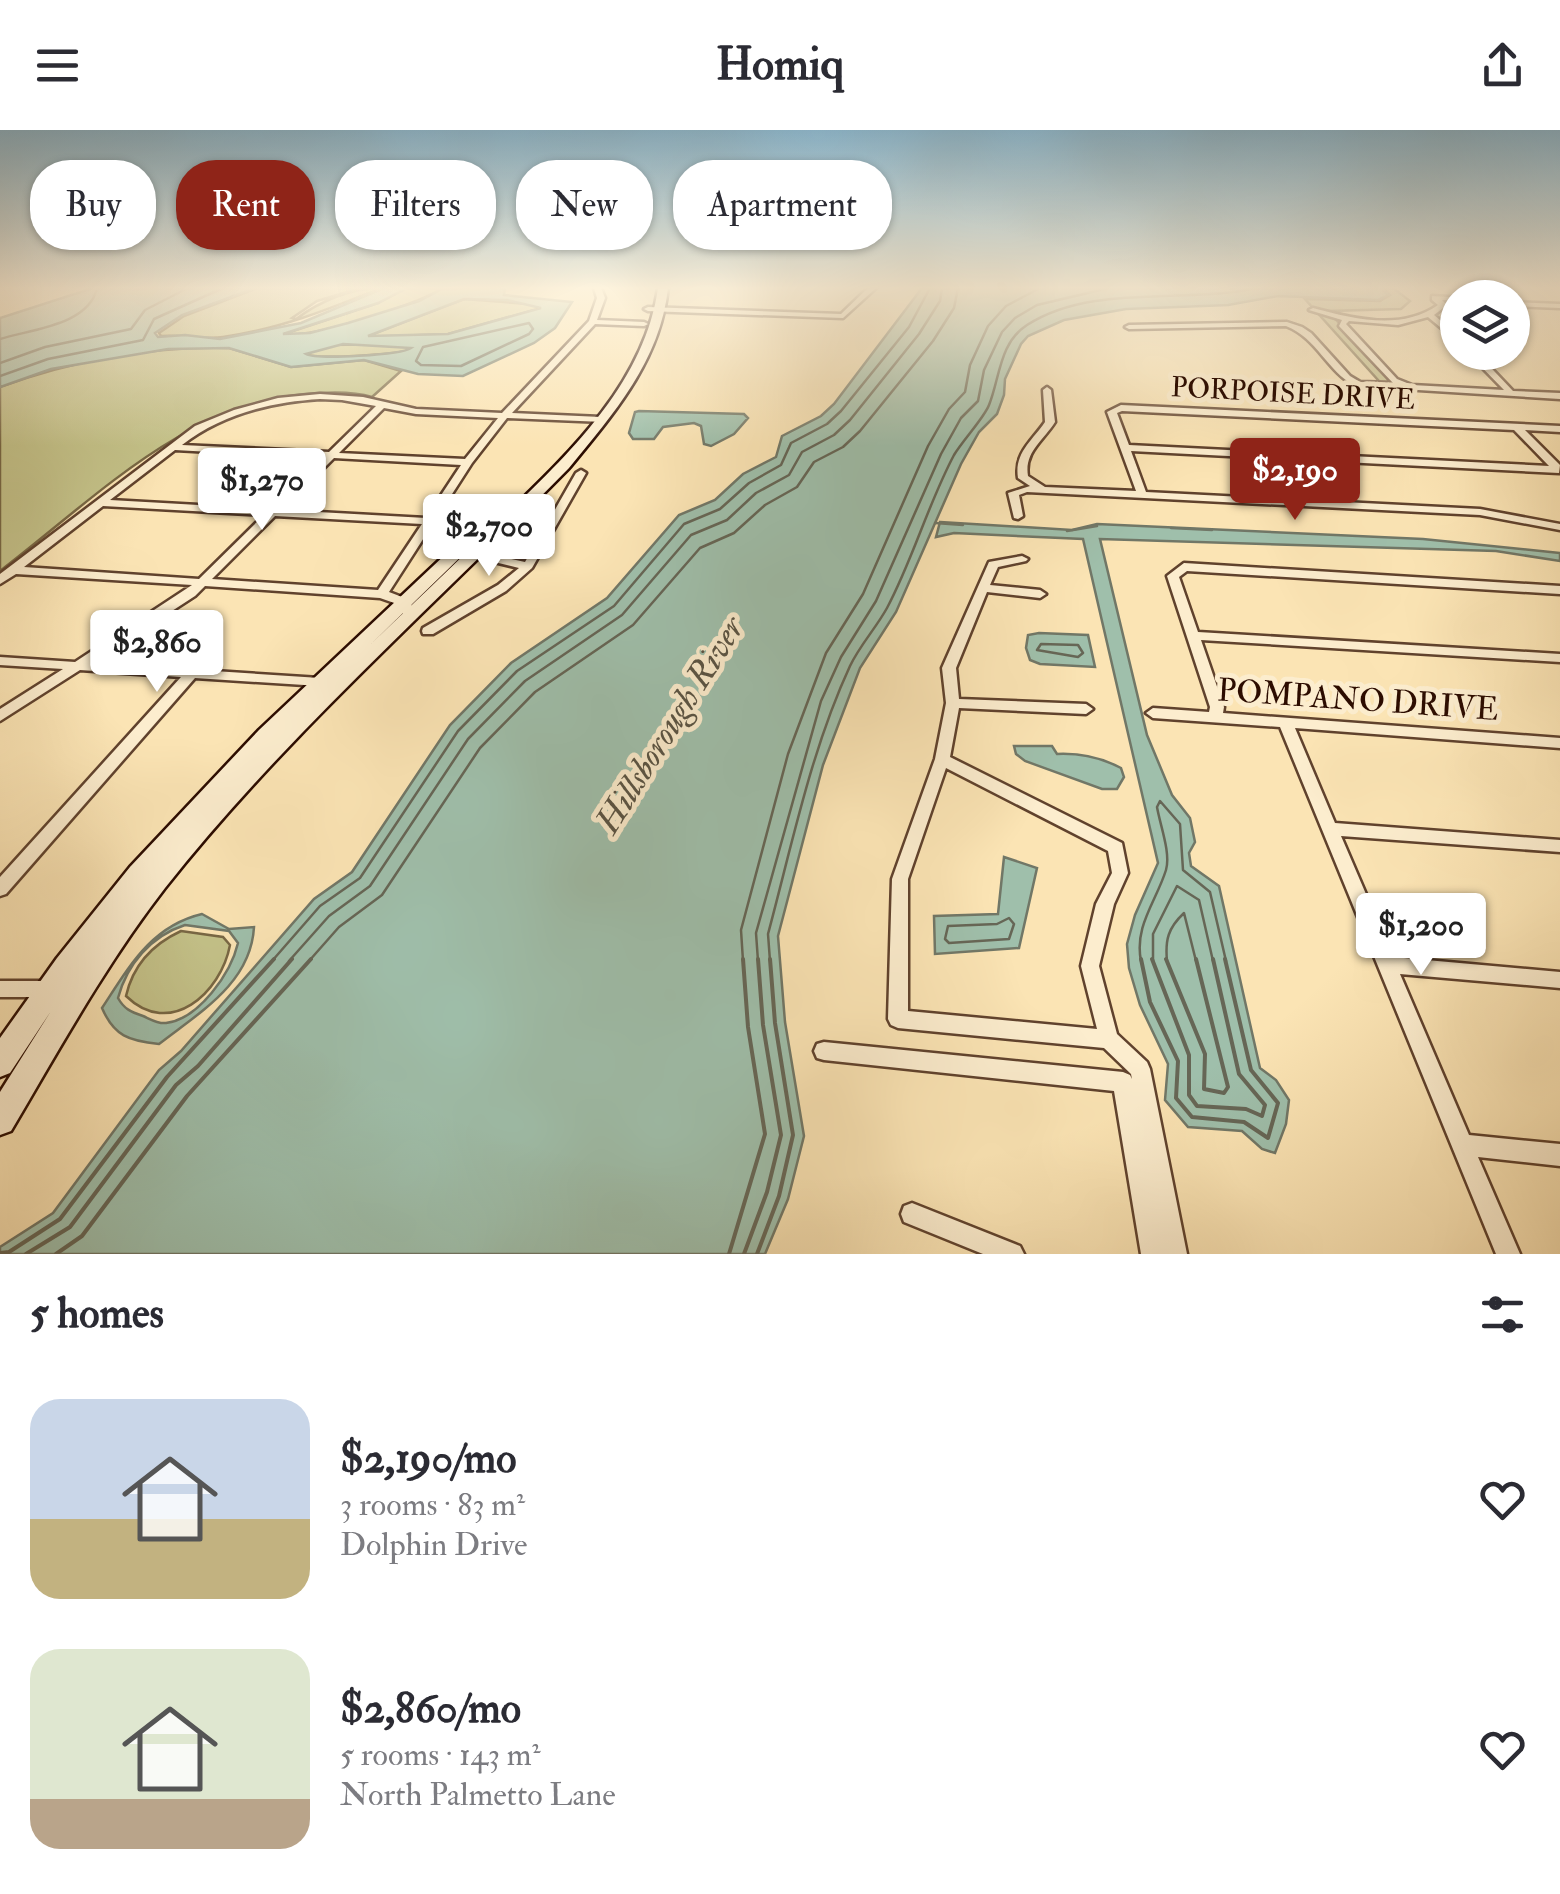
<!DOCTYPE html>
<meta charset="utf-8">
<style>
body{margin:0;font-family:"IM FELL Double Pica",serif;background:#f7f7f7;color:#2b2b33;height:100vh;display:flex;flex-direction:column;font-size:38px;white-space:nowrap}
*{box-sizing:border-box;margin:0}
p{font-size:32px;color:#7c7c81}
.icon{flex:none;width:55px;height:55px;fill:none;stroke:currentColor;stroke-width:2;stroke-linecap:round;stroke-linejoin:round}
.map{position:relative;height:1124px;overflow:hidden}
.panel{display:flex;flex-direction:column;background:#fff;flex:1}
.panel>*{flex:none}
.banner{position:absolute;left:30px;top:30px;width:1000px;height:90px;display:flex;gap:20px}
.controls{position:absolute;left:1440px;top:150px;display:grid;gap:20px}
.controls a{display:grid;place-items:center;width:90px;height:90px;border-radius:50%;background:#fff;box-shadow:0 2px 8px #0004;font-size:50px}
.price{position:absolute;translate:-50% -85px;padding:0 22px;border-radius:10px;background:#fff;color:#222;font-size:32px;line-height:65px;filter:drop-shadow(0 2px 5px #0008)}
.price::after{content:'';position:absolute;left:50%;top:60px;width:30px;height:22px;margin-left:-15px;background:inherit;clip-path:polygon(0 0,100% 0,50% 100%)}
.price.on{background:#8f2418;color:#fff}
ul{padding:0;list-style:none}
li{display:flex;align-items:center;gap:30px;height:250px;padding:0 30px}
li span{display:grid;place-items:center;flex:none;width:280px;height:200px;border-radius:30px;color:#555}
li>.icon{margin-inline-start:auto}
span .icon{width:120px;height:120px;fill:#fffc;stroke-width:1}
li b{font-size:42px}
h2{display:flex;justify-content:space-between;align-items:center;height:120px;padding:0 30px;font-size:42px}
.tag{padding:0 35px;border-radius:40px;background:#fff;box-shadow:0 2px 8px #0004;font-size:35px;line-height:90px}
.tag.on{background:#8f2418;color:#fff}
header{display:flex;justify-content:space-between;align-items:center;height:130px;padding:0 30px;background:#fff;font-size:45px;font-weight:800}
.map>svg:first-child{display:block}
.green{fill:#c4c289;stroke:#786744;stroke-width:2.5}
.water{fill:#9fbfab;stroke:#717767;stroke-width:2.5;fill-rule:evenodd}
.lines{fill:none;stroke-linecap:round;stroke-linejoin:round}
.shore-far1{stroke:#666656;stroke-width:2.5}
.shore{stroke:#666656;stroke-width:4}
.stream{stroke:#717767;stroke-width:2.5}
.minor-casing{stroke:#60422d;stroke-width:5}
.secondary-casing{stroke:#2c0c00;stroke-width:5}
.minor{fill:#fcedce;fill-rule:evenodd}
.secondary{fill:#fcedce;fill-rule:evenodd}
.labels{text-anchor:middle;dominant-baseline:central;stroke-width:10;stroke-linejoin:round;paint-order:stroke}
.far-street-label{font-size:28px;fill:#2c0c00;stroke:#fcedce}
.street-label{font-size:32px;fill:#2c0c00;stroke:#fcedce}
.water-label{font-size:35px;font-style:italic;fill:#5a5444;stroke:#fcedce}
</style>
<header><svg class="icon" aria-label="menu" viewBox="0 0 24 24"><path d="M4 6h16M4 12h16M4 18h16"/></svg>Homiq<svg class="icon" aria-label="share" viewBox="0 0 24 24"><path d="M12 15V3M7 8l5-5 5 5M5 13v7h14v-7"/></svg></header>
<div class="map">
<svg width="1560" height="1124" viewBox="0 0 1560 1124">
<rect width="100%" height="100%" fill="#fbe4b4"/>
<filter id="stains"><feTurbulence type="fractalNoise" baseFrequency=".002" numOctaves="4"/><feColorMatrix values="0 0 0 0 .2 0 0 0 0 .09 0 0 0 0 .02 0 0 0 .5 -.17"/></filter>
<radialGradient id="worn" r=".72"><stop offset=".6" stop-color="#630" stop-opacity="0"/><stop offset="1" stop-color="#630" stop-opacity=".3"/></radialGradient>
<path class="green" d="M258,158H360L317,171L292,188L296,189C320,171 351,158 381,158C329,179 280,199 223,207C203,210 182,204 161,206L159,203L184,186Z
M407,158H444C410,176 319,207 281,205L378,173Z
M1383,158H1393L1410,171L1401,179L1328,181L1402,262L1388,261L1305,169L1380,171L1390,165Z
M464,169L541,175V178L448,204L365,207Z
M399,214L411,217V220C395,224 317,230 306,224L329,215Z
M229,218L291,237L364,230L401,241L372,267C356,262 336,262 319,263C190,268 97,367 0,441V257C75,230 150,216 229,218Z
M181,801L223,807L230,815C221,863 170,909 126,866C133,835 153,814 181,801Z"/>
<path class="water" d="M93,158H255L182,185L155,203L158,207L185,205L220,209L301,193L384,158H407L378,173L283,204L310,203L348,193L419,171L444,158H505L504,165L572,172L555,198L534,213L463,246L418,244L364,230L291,237L229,218L168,219L51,239L0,257V188ZM464,169L507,170L541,178L448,204L368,206ZM343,214L411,218C401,225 317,230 306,224Z
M922,158H1381L1388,165L1378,170L1278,166L1228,175L1126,179L1064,190L1028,206L1021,214L1005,249L1004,265L997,284L979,302L961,334L896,482L860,538L823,635L778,806L785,892L804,1006L788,1069L765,1124H0V1117L53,1083L159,940L181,921L314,769L352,742L450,595L511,533L607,468L679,385L715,370L743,344L776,327L782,306L821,286L834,274Z
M639,281L744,284L748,288L734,304L711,316L704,314L701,296L694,293L663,297L654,309H633L629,303L635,282Z
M940,392L1072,400L1097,394L1423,409L1560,423V431L1496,421L1100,409L1147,605L1172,665L1190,688L1195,712L1189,723L1191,736L1219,756L1260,938L1276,950L1289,970L1286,994L1275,1023L1262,1019L1242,1001L1188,997L1165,970L1168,934L1140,875L1129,838L1127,814L1135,785L1158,733L1083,409L954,403L936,407Z
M1039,503L1088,505L1095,537L1040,534L1030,530L1026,518L1028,505Z
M1014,616H1052L1057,624C1079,623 1102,628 1121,638L1124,647L1117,659H1102L1025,631L1016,624Z
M1004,727L1037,738L1019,818L935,824L934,786L998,784Z
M202,784L229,799L254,797C251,853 200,882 159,914C129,911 114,906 102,878C129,837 151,796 202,784ZM185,795L229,801L238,813C231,843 199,889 166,893C158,894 150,889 143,886C131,882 124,879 118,868C127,834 151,806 185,795Z"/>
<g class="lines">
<path class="shore-far1" d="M529,193L533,199L529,204L461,236L421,235L416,231L423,217Z
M0,209C32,199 89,195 97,158
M0,233L45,217L131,199L145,180L188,158
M0,246L48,229L143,210L154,189L223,158
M1041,514L1078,515L1083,523L1078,527L1037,520Z
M1009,788L1014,794L1009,809L949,813L945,809L948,796L997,794Z
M272,831L320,776L360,748L458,601L517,541L614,476L684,394L720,379L749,353L781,335L791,313L827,294L841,281L909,197L930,158
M289,831L329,786L370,756L468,609L525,551L622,485L691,405L727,390L756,363L789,345L802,322L834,305L850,290L919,204L940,171L942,158
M309,831L339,797L382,765L480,618L535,562L633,495L700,418L734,403L765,375L797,357L814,332L843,317L860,301L933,211L954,178L958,158
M743,831L741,800L788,624L826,523L863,464L928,316L949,279L965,262L970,235L988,196L1006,176L1040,158
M758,831L756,803L821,571L841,527L876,471L941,324L961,288L978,271L984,240L1002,202L1015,188L1037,175L1109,158
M770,831L768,804C792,715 811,620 850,536C860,515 876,498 887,478C913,429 928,374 954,325C963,310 984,288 989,275C1000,248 999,213 1027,195C1092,153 1184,174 1257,158
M1141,831C1134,796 1156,772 1166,740C1171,723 1160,695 1157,677L1160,671L1180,694L1183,740L1210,762L1226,831
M1153,831V804L1177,756L1199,770L1213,831
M1167,831C1165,810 1168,798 1184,783L1196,831"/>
<path class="shore" d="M1141,829L1150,872L1178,931L1176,968L1192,987L1244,992L1268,1008L1278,973L1251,940L1225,829
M1152,829L1189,925V965L1197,976L1246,979L1262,986L1265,975L1239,944L1213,829
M1166,829L1205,924L1204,959L1224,963L1228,957L1196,829
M0,1123L9,1122L60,1089L167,947L274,829
M26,1124L70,1097L176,955L198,936L292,829
M56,1124L82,1106L187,966L311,829
M729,1124L765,1004L748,897L743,829
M744,1124L767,1062L781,1005L763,895L758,829
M757,1124L779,1066L793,1005L775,893L770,829"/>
<path class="stream" d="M935,393L963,395
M1171,398L1212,400
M1067,401L1097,396"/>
<defs>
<path id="minor" d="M594,158H601L605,168L597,190L644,192L648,194L644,196L595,194L512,283L601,287L606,290L604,292L507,288L472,333L389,462L410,470L413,481L411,484H403L400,475L380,468L205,456L195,466L92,533L320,548L327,552L320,556L195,548L6,764L0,766V747L181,547L80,540L0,591V579L63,539L0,535V527L75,532L192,455L16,444L0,454V444L195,296L234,280L278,268L320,264L363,267L416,279L502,283L589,191L597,168ZM320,269L342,270L376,276L329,322L182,315C222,284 271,272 320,269ZM384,278L416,284L498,288L465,329L339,323ZM175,320L323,328L270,379L110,370ZM334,328L461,335L426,388L282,380ZM103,376L264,385L199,449L24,437ZM275,386L422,394L378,460L212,449Z
M868,158H876L843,188L648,181L644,179L648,177L841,184Z
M1432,166L1465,168H1458V170H1442L1447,175L1434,185L1458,205V212L1428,187L1398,195L1349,191L1346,194L1397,249L1412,255L1504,260L1467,222H1476L1513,261L1560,263V269L1355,256C1327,241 1317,208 1286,196L1129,199L1125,197L1129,195L1287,192L1302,197L1311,203L1350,246L1360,252L1393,253L1339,196L1342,190L1309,180L1313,178C1354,189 1401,201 1438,175L1432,170Z
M1512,172L1560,174V178L1512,176Z
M1047,257L1051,260L1055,292C1043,311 1024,322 1028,346L1045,357L1136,361L1107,282L1121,275L1560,296V302L1525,300L1560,335L1559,343L1131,321L1146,362L1480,379L1560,394V400L1480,385L1027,362L1019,365L1023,386L1018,389L1014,388L1008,363L1030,356L1018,348C1014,323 1032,311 1045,292L1043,260ZM1122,281L1514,300L1549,336L1129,315L1117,283Z
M581,340L586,343L532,438L506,461L433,504H423L422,501L423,498L498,455L519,438L461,424V420L465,419L525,432L576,343Z
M1022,426L1028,429L1026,431L998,437L990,455L1040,460L1046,464L1040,468L987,462L956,538L959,569L1086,574L1093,579L1086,584L959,578L950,627L1122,713L1128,743L1114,774L1099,836L1117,904L1147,932L1150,939L1187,1124H1141L1114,961L824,930L817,928L814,921L817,914L824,912L1123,942L1130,945L1132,949L1131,944L1104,918L898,898L891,895L888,889L892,749L935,629L946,573L942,538L989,432ZM946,638L1108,721L1112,743L1096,774L1081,836L1097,899L908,881V749Z
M1184,433L1560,456V464L1187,441L1179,447L1198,502L1560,524V532L1201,510L1224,577L1223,583L1560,608V618L1295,598L1335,693L1560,710V722L1341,706L1393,827L1560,842V858L1400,844L1469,1005L1560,1014V1036L1478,1027L1520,1124H1496L1280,597L1153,588L1146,583L1153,578L1209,582L1210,577L1167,446Z
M0,851H54L61,853L63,859L61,865L54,867H0Z
M912,1073L1020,1116L1024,1124H983L904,1092L901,1084L904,1076Z"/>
<path id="secondary" d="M658,158H668C660,231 614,283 569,338C434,476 285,606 165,758C106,834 60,918 11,1001L0,1005V962L51,881L10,943L0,947V908L57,828L130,737L259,600L500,373H510V379L371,514C411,476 451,437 492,398C560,332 644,258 658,158Z"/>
</defs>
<use href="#minor" class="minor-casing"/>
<use href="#secondary" class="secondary-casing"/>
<use href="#minor" class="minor"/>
<use href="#secondary" class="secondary"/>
</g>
<linearGradient id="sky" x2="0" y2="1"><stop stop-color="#8bb8d0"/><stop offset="0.5" stop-color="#fdf3dd"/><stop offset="1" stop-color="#fdf3dd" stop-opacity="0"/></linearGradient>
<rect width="1560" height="316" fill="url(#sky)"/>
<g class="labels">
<g class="far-street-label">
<text transform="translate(1293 264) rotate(3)">PORPOISE DRIVE</text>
</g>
<g class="street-label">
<text transform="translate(1358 570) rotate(4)">POMPANO DRIVE</text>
</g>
<g class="water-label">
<text transform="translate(670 595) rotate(-58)">Hillsborough River</text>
</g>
</g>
<rect width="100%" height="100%" filter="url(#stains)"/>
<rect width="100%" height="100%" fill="url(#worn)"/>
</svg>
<div class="controls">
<a><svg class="icon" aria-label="layers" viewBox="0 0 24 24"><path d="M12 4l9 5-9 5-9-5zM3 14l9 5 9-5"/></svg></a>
</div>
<b class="price on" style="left:1295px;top:393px">$2,190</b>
<b class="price" style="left:262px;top:403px">$1,270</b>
<b class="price" style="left:489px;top:449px">$2,700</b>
<b class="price" style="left:157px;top:565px">$2,860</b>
<b class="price" style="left:1421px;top:848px">$1,200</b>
<div class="banner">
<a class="tag">Buy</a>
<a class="tag on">Rent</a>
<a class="tag">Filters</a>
<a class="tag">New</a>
<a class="tag">Apartment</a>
</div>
</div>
<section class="panel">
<h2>5 homes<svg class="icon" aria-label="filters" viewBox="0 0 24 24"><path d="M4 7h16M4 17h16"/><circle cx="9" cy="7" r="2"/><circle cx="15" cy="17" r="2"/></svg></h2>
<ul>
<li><span style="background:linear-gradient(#c9d6e8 60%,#c2b280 0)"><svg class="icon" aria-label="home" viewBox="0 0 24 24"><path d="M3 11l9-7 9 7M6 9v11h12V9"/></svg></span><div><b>$2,190/mo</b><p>3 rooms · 83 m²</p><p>Dolphin Drive</p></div><svg class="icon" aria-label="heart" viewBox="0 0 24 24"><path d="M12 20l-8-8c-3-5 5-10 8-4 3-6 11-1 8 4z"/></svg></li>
<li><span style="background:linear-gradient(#dfe7d0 75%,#b9a48a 0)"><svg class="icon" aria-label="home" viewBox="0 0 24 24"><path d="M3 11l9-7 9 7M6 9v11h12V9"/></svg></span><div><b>$2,860/mo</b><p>5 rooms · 143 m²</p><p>North Palmetto Lane</p></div><svg class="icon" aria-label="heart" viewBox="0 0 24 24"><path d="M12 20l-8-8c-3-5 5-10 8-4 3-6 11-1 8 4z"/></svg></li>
</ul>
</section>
